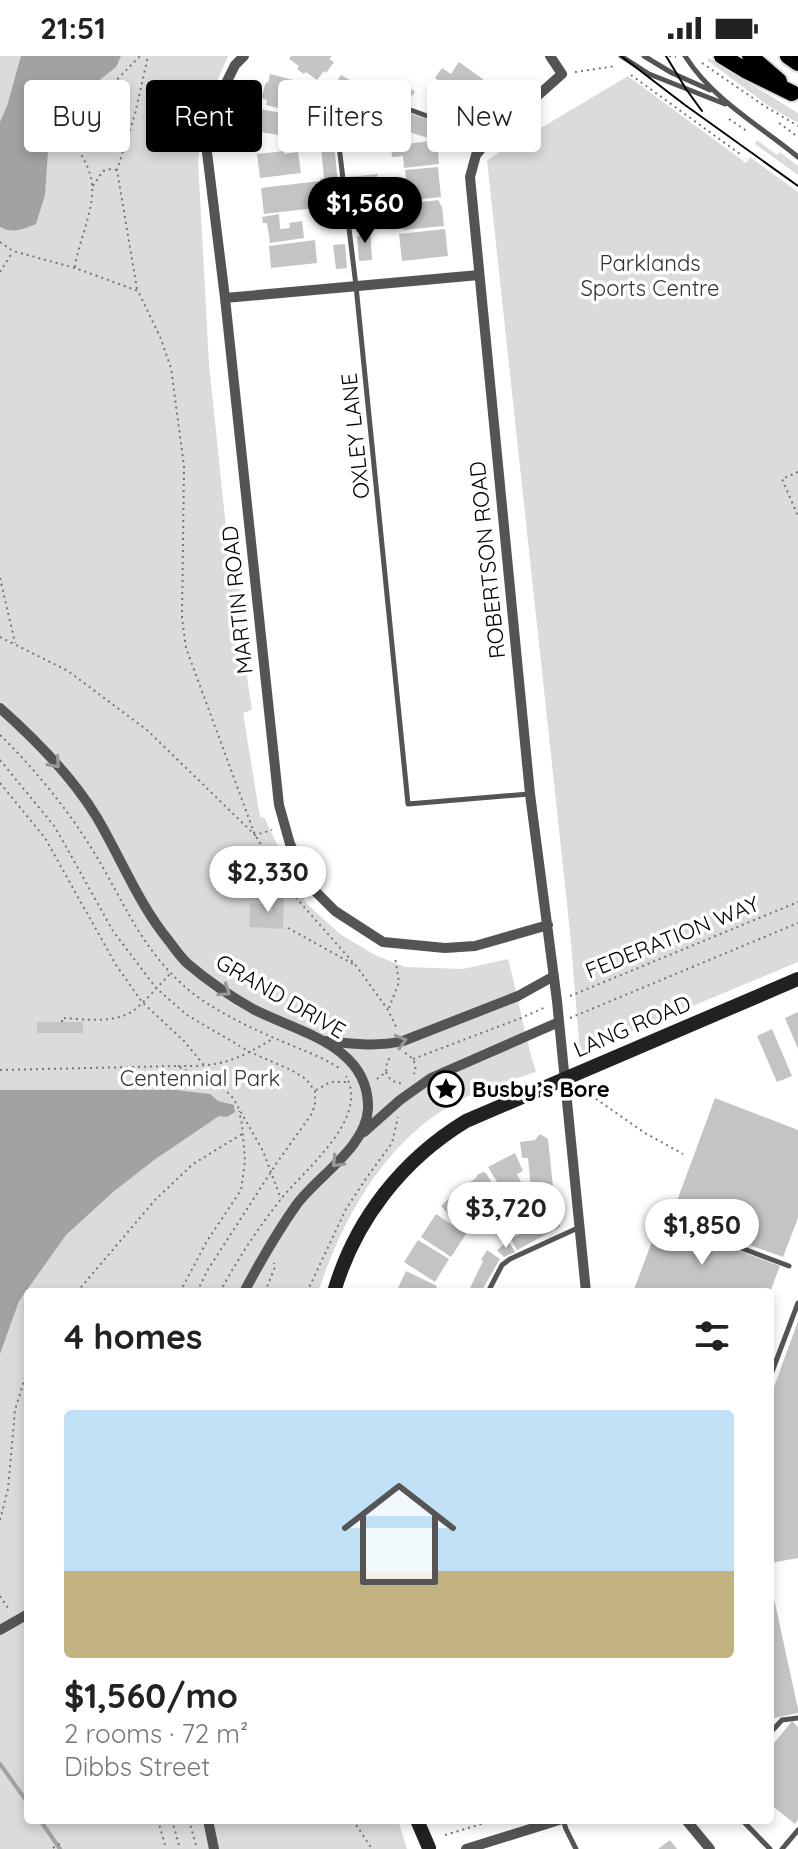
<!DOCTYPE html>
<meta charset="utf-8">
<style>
body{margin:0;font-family:Quicksand,sans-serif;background:#f2f2f2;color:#222;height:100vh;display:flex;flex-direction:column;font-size:30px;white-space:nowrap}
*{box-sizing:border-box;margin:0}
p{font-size:26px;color:#767676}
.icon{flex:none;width:44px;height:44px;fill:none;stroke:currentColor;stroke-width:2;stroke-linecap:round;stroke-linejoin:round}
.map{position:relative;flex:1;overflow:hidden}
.side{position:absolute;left:24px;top:1232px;width:750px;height:536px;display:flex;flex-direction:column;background:#fff;border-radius:8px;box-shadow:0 4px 12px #0003}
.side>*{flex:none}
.top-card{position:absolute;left:24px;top:24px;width:750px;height:72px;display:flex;gap:16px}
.price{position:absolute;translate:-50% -68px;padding:0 18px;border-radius:28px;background:#fff;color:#222;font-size:26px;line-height:52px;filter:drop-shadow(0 2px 4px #0008)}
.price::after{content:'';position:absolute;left:50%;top:48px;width:24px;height:18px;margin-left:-12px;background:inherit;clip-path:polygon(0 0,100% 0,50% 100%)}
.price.selected{background:#000;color:#fff}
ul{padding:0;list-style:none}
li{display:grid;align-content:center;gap:16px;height:424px;padding:0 40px}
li+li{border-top:2px solid #e0e0e0}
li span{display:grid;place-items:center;height:248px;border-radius:8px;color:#555}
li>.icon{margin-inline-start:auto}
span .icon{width:144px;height:144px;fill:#fffc;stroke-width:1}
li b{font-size:34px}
h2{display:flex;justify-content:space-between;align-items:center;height:96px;padding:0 40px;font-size:34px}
.tag{padding:0 28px;border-radius:8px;background:#fff;box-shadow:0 4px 12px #0003;font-size:28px;line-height:72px}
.tag.selected{background:#000;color:#fff}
.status{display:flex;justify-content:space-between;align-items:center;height:56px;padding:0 40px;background:#fff;direction:ltr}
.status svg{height:22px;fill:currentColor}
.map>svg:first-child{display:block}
.green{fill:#dbdbdb}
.water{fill:#a2a2a2}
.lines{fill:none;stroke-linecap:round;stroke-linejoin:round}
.stream{stroke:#a2a2a2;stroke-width:4}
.building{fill:#c4c4c4}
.primary-casing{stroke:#dbdbdb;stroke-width:20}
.path{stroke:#767676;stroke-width:2;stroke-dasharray:2 4;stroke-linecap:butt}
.lane{stroke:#545454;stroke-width:5}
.street{stroke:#545454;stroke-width:10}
.secondary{stroke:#212121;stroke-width:14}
.primary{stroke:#000;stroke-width:16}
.tram{stroke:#000;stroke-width:2}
.oneway{stroke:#989898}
.labels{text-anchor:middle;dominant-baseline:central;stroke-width:7;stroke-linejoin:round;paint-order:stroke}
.park-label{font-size:22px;fill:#323232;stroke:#fff}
.street-label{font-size:22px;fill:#000;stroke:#fff}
.poi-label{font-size:22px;font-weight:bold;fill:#000;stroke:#fff;text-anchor:start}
</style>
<div class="status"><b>21:51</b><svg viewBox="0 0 49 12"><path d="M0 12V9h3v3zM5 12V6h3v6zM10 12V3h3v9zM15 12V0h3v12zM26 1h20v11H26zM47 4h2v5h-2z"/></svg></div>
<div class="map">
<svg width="798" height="1793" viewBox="0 0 798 1793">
<rect width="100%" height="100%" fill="#fff"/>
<path class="green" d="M0,0H228L206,49L198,104L209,308L232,530L242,535L245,608L252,654L243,657L259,755L261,762L264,761L284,803L278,808L279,811L308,849L340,878L375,899L405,911L463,913L508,903C518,940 524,978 536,1016C509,1025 481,1033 456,1046C384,1086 343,1162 318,1236H28V1764H398L407,1793H0Z
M709,2L798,57V67L770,51L707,4Z
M628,20L746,107L750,101L798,136V906L580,997L570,876L487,104Z
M757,84L777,99L780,96L798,110V119L755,88Z"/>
<path class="water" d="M21,0H121L116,11L59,56L48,95L45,139L36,168C23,173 13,178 0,171V66L7,50Z
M0,1034H176L210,1038L218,1045L234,1049L235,1056L227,1061L219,1060L154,1104L113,1136L66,1179L19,1245L0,1298Z"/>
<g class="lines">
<path class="stream" d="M0,1708L28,1747
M40,1764L60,1793"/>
</g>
<path class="building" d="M291,0H332L329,3L334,6L326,17L324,15L317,24L306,16L304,18L297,13L299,10L289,3Z
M459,6L484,24L469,44L459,37L455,43L446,37L449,32L435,22L442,12L451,18Z
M270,18L297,25L294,39L298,40L294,56L266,49L267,44L261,42L266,26L268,27Z
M341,19L353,26L345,38L334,30Z
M401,29L408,34L409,31L415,36L409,44L402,39L401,42L395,38Z
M359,43L373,46L356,61L358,85L346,86L344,56Z
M315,48L329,50L327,62L314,60Z
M254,52L299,60L295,82L250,74Z
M408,57L437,66L432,83L402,74Z
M324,76L333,78L339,137L323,139L324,151L264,158L261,132L320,125V123L324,122L321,91Z
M437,84L439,108L404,112L403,100L392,101L391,90Z
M284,95V98L298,96L301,117L260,122L257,98Z
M438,111L441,141L382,147L380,125L406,122L405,114Z
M378,118L372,133L357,135L353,138L349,121Z
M438,144L442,151L444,170L403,174L401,151L415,150V147Z
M362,149L363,162L354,163L353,150Z
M339,154L341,167L326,168L325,156Z
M279,158L280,173L290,172L289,167L302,165L304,182L270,187L267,167H263L262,161Z
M370,171L372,204L359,205L357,180H360L359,172Z
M445,173L448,200L402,205L399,178Z
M315,184L317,207L271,212L269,190Z
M345,188L347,212L336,213L333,189Z
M249,824H257V838L248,837Z
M273,839H284L283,873L249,871L250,847L268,848L267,855H272Z
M798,956V993L785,962Z
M37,966H83V977H37Z
M772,973L792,1020L777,1026L757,980Z
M715,1042L798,1074V1162L783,1201L671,1161Z
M540,1078L548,1083L553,1131L531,1133L528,1102H522L520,1086L535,1084Z
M515,1097L523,1115L517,1118L526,1135L508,1144L488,1111Z
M483,1116L486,1117L505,1148L484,1159L468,1132L470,1126L476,1122L477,1119Z
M461,1134L472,1147L468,1150L476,1159L468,1166L462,1160L455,1166L441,1150L456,1136L458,1137Z
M436,1158L466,1178L451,1201L421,1181Z
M558,1158L560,1171L517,1194L511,1183L533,1171L532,1168Z
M657,1172L688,1184L691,1177L780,1210L770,1236H633Z
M418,1184L449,1203L435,1226L404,1206Z
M508,1185L515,1196L504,1201L497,1194Z
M487,1194L500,1203L481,1236H468L483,1205L481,1204Z
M406,1215L437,1230L436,1232L444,1236H396Z
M798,1265V1502L770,1507V1342Z
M770,1524L798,1653V1657L770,1663Z
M792,1665L798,1671V1764L795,1768L770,1748V1692Z
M670,1784L677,1793H658Z"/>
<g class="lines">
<defs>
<path id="primary" d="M722,0L745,14L792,37
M750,0L779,25
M788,0L798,7"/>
</defs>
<use href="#primary" class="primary-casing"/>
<path class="path" d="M669,0L676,1
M702,7L763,49L798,70
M575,16L616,10
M631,19L740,98
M729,63L748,76
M779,67L798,81
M93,130L103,115L111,113L117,114
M0,186L13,195L75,212L138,235L161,283L171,312L184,410L182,562L186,592L255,779L297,843L357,911L388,954L397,973
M75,211C79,182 99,145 90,118C86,104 76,91 69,78L74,61L99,42L140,0
M0,216L12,197
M137,233L117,114L135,58L148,0
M798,416L782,423L798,460
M0,522L15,587
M0,581L68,615L147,674L255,779L272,774
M0,679C36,714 69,755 95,798C124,846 140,890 183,929C205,950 250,972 279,984C299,993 321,1000 339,1012
M0,704L55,771L113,875L156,932L187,959L250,996L291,1014L306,1023L315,1035V1049L311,1059L276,1108L207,1215L197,1236
M0,727L45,782L116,909L142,946L184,985L222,1031
M288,872L353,908
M570,940L798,846
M389,952L399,926L395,901
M570,962L798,867
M62,966V962C84,963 113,968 133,955C146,945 158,930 170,918
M405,997C413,1001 418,1009 414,1018
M413,1003L521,962L546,951
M178,1010C222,1011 237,1004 274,982
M0,1014L177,1010L222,1031L233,1042L263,1095L281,1143
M386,1016C389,1024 395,1028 404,1027
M377,1023L386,1016L387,1006L391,1000
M593,1027L595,1030
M316,1034L330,1026H347
M586,1036L645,1077L683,1098
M77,1236L155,1144L193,1108L242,1078
M180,1236L207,1185L241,1134L245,1105L242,1068L239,1055
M220,1236C237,1204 258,1172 281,1143C304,1114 370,1063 346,1020
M265,1236L275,1211L274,1207
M307,1236L346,1153L367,1121L392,1087L398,1061
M0,1464L8,1433L15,1354L28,1312
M0,1540L10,1555
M158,1764L166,1793
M172,1764L180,1793
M189,1764L197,1793
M353,1764L372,1793
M445,1779L495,1764
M53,1792L61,1787"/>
<path class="lane" d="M621,0L649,18L725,48
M644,0L672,17L710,34
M685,0C713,44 759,69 798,101
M488,82L358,35L335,57L356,230L408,748L529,738
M659,1161L789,1210
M488,1236L502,1209L510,1203L580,1171
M770,1321L798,1247
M770,1677L782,1664L798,1662
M563,1764L566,1773L576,1793
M742,1764L770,1793
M782,1793L798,1774"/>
<path class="street" d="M244,0L235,9L204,72L225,242L279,749L290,788L311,831L335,855L383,886L445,892L475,890L548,869
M550,0L562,18L489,83L476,99L470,121L530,738L557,945L586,1236
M225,242L479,219
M0,652C36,684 71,719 96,760C121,802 138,847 169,885C175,893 181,902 188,908C208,925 230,940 253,953C297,976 370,989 368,1053C366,1091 319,1119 297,1148C277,1176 260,1206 244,1236
M326,985C353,988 377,991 403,985L518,940L554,920
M364,1076L400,1044L431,1022L559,966
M0,1574L28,1558
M208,1764L214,1793
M686,1764L710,1793
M466,1793L559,1764"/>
<path class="secondary" d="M334,1236C355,1164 402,1104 466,1065L798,923
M417,1764L429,1792"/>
<use href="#primary" class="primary"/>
<path class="tram" d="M621,0L685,49L798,130
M666,0L686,33L702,55"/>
</g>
<defs><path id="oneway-chevron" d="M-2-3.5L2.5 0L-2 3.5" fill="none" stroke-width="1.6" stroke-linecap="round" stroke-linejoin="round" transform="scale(2)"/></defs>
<g class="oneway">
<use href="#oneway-chevron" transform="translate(55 707) rotate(49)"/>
<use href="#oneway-chevron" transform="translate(225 935) rotate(33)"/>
<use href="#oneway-chevron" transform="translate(401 985) rotate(-16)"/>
<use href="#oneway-chevron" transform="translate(337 1106) rotate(134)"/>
</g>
<defs>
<symbol id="sight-ring" viewBox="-11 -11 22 22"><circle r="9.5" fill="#fff" stroke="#000" stroke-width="1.5"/><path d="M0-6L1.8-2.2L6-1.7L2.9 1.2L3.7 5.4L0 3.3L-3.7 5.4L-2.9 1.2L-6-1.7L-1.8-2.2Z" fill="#000"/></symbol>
</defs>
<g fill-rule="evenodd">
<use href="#sight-ring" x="426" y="1013" width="40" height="40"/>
</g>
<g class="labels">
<g class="park-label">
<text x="650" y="207">Parklands<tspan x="650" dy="25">Sports Centre</tspan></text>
<text x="200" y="1022">Centennial Park</text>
</g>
<g class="street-label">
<text transform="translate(355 380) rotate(-96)">OXLEY LANE</text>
<text transform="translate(487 504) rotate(-96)">ROBERTSON ROAD</text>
<text transform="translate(237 544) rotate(-96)">MARTIN ROAD</text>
<text transform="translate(672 881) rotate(-22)">FEDERATION WAY</text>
<text transform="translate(281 940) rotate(30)">GRAND DRIVE</text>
<text transform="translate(632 970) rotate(-23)">LANG ROAD</text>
</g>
<g class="poi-label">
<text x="472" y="1033">Busby’s Bore</text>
</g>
</g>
</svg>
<b class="price selected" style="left:365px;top:189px">$1,560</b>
<b class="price" style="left:268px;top:858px">$2,330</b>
<b class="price" style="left:506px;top:1194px">$3,720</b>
<b class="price" style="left:702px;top:1211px">$1,850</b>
<div class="top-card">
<a class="tag">Buy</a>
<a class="tag selected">Rent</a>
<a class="tag">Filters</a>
<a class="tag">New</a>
</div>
<section class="side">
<h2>4 homes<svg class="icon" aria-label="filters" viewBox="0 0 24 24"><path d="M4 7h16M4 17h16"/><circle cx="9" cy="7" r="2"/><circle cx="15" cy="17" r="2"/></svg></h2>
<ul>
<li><span style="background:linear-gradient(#bfe0f5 65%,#c2b280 0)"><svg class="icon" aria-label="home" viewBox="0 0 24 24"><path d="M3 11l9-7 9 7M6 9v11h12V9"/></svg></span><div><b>$1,560/mo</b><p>2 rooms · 72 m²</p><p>Dibbs Street</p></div></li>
</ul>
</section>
</div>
